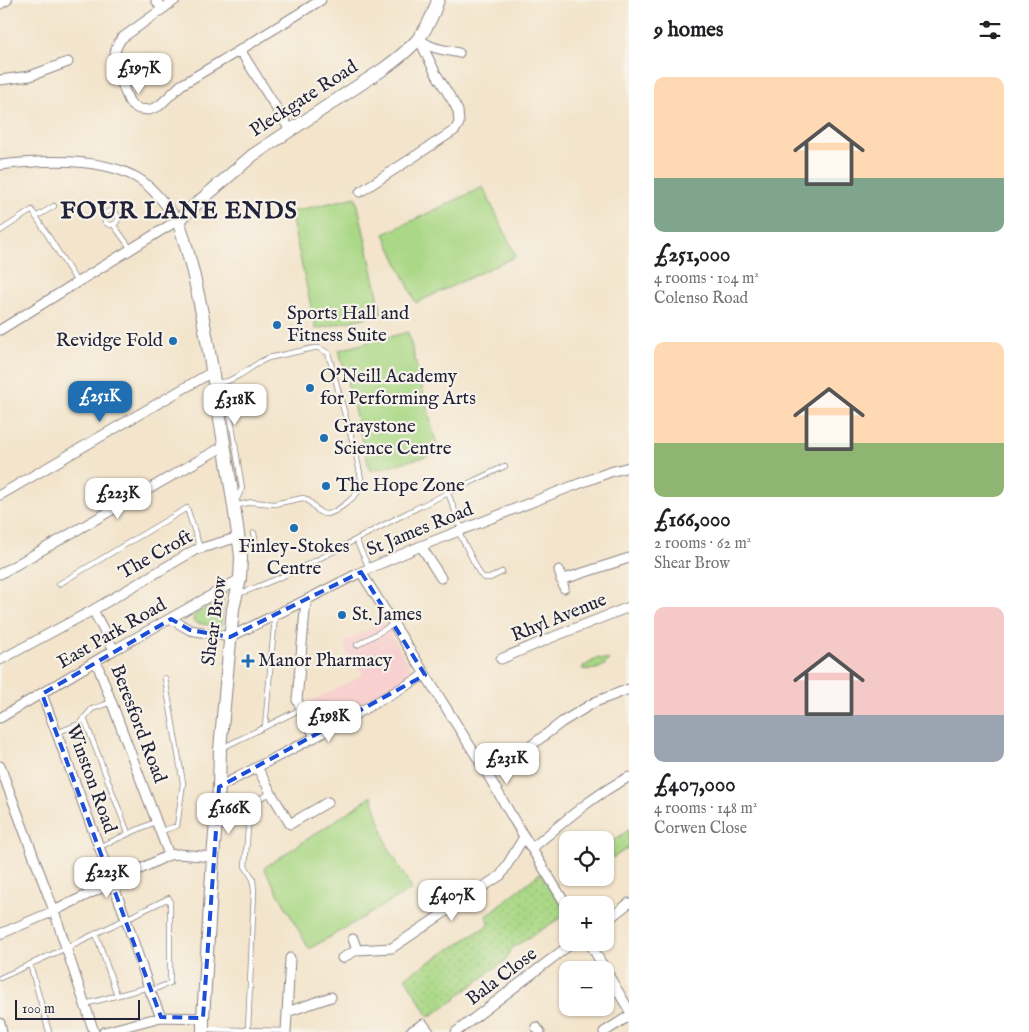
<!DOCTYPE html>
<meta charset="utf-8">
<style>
body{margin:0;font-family:"IM FELL English",serif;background:#f6f6f6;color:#202124;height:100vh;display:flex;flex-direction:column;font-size:19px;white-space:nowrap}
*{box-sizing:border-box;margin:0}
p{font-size:16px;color:#757577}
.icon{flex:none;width:28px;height:28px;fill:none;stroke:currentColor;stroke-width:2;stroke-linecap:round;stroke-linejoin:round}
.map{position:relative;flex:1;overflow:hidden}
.side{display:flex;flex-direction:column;background:#fff;width:400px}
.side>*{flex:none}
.buttons{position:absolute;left:559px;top:831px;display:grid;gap:10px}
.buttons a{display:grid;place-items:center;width:55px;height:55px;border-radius:10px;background:#fff;box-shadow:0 1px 4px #0004;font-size:25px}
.scale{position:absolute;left:15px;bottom:12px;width:125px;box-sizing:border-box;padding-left:5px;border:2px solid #22223b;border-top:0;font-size:14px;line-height:18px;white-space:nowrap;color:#22223b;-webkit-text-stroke:4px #f7f3e8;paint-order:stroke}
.price{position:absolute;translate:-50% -42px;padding:0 11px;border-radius:10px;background:#fff;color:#222;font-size:16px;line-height:32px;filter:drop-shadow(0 1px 2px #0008)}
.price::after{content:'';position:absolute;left:50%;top:30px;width:15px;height:11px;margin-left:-8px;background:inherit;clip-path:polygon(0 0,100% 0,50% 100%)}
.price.current{background:#1f6fb2;color:#fff}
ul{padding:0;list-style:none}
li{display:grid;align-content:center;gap:10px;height:265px;padding:0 25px}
li span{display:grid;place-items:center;height:155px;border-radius:10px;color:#555}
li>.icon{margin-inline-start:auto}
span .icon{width:90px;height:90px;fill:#fffc;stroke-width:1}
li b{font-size:21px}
h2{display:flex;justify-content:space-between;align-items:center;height:60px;padding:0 25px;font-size:21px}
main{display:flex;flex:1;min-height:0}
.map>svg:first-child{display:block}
.built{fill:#f7d0cf}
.grass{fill:#aad886;stroke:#667d60}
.park{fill:url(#park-dots);stroke:#667d60}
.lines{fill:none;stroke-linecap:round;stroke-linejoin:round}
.service-casing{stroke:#8a8383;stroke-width:6}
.minor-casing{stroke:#8a8383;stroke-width:11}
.secondary-casing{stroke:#8a8383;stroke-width:14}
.service{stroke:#fff;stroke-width:4.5}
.minor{stroke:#fff;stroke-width:9}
.secondary{stroke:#fff;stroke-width:12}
.marked{fill:none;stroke:#1d4ed8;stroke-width:4;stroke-dasharray:10 6;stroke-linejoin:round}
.poi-dot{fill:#1f6fb2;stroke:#f7f3e8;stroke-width:2}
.labels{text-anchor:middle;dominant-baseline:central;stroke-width:4.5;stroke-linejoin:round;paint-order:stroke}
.street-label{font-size:19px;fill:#22223b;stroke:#f7f3e8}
.poi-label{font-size:19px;fill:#22223b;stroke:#f7f3e8;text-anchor:start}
.district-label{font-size:24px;font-weight:bold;letter-spacing:1px;fill:#22223b;stroke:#f7f3e8}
</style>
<main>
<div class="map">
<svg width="629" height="1032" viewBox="0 0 629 1032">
<defs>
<pattern id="park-dots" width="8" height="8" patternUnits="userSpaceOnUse" patternTransform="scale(1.25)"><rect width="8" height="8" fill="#aad886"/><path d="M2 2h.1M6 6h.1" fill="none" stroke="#92b975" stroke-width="1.8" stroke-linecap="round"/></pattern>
</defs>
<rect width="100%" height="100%" fill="#f7f3e8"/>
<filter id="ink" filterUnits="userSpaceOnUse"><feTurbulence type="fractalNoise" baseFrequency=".02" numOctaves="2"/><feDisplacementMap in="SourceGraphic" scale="10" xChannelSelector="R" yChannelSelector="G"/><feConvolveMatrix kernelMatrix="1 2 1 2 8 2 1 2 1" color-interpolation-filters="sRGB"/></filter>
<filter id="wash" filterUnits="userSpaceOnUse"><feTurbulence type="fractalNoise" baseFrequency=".0096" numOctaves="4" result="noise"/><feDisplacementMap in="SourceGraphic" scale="20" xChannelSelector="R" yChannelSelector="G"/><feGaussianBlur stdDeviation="1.12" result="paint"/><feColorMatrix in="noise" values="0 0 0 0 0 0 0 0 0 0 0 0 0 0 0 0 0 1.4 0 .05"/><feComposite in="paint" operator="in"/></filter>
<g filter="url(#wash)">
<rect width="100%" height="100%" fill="#f3e4cb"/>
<path class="built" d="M383,622L415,675L317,726L306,704L363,675L362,672L348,657L344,642Z"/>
<path class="grass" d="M483,187L516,256L416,303L384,234Z
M356,197L382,314L316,329L290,212Z
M408,332L439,453L370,471L339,350Z
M224,597L221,625L220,627L196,623L193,621L194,615Z
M372,796L387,845L412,889L309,949L264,868Z"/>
<path class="park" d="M598,658L609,660C603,669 593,671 582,669L584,666Z
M629,830V847L613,858L605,846Z
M540,873L567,914L512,948L504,962L490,971L485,976L460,994L456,999L429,1017L405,977L490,924L486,916Z"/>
</g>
<g filter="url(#ink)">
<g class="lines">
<defs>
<path id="service" d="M104 218a7 7 0 1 1 14 0a7 7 0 1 1-14 0Z
M36,217L54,206
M113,224L131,249
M0,231L32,210L77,282
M215,383L228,381L240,375L260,362L268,358L314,348H319L328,353L330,360C335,377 339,394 344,411C349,429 354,445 358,463C359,470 362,478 361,486C360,494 336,513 327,514C316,515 313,500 303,498L274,504L252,502L234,506
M218,385L226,388L242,488L237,499
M448,493L462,529
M458,531L480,574L484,578H490L502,572
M356,540L369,568
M242,548L256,545L254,533
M59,584L187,508L200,548
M238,594C296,574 350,542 405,514C438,497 472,482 505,466
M357,645L394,624
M84,718L128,833
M265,727L275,616
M56,733L79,724L92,709L112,702
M222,748L301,709
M161,831L177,826L183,783L165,678
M99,847L157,821
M96,934L117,995
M30,964L49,1032
M0,978L66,948L169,898L170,903V983L150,991
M85,1004L149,987
M205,1029L286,1031
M248,1030L254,892L253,879L245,866L250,803L271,793"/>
<path id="minor" d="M156,0L162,9
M175,0L122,38C118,43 115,48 115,55C115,68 124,89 129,101L132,105L139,109L149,110L159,106L181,85L240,50L321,0
M0,4L7,0
M420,39C429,49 447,50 459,53
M240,50L290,130
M0,80L30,76L68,62
M0,165C42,160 106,156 142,181C156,191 167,207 178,220L0,330
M360,192L455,130L459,123L458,111L455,105L435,72L419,39
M0,495L212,372
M421,546L441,578
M559,570L564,588
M361,572L485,770L514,820L568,908
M0,574L224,446
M561,580L629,558
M306,600L297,700L315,737
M93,610L114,650
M171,619L190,630L230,637L306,600L361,572L421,546L565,489L610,472L629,467
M501,659L553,637L629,607
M0,660L93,610L195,550L239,537
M96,661L169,855
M42,694L126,919L150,991L161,1017
M0,718L114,650L240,579
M0,766L54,911L94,1032
M257,767L271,793L290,824L328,802
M485,770L528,748L562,722L595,702L629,689
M219,787L315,737L425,675
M532,848C563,823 593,795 629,777
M605,922L629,903
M0,934L54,911L169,855L178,854L213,857
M353,939L357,950
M589,942L629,1010
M342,958L357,950L392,948L469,896L501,875L524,837
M287,1012L331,997
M0,1023L2,1032
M536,1027L540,1032
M104,1032L161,1017L203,1018
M286,1032L290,958
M410,1032L423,1024L429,1032
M456,1032L567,947
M604,1032L629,1016"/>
<path id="secondary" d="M203,1032V1018L213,857L219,787L220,749L233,609L240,579L241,557C235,507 226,457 218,406C208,344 198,280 178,220L253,155L385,68C413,47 427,35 438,0"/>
</defs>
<use href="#service" class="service-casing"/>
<use href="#minor" class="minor-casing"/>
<use href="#secondary" class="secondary-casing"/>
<use href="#service" class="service"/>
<use href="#minor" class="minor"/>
<use href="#secondary" class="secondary"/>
</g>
</g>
<path class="marked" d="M361,572L425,675L219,787L203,1018L161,1017L42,694L171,619L190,630L230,637Z"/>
<g class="poi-dot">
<circle cx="277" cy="325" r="5"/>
<circle cx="173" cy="341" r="5"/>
<circle cx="310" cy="388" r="5"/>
<circle cx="324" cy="438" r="5"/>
<circle cx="326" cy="486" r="5"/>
<circle cx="294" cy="528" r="5"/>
<circle cx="342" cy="615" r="5"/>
<path d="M245.5 653.5h5v5h5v5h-5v5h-5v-5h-5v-5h5z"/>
</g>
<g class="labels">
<g class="street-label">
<text transform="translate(304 99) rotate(-33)">Pleckgate Road</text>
<text transform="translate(420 530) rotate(-22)">St James Road</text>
<text transform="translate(156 555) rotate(-29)">The Croft</text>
<text transform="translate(559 618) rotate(-22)">Rhyl Avenue</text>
<text transform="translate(215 621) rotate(-82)">Shear Brow</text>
<text transform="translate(112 634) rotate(-30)">East Park Road</text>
<text transform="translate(138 724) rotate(69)">Beresford Road</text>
<text transform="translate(91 779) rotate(70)">Winston Road</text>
<text transform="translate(502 977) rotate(-37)">Bala Close</text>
</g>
<g class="poi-label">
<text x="287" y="314">Sports Hall and<tspan x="287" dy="22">Fitness Suite</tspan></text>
<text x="163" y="341" text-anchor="end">Revidge Fold</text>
<text x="320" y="377">O'Neill Academy<tspan x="320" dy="22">for Performing Arts</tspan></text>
<text x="334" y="427">Graystone<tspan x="334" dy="22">Science Centre</tspan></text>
<text x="336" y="486">The Hope Zone</text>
<text x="294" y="547" text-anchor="middle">Finley-Stokes<tspan x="294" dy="22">Centre</tspan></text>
<text x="352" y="615">St. James</text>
<text x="258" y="661">Manor Pharmacy</text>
</g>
<g class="district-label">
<text x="179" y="211">FOUR LANE ENDS</text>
</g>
</g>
</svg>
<div class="buttons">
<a><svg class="icon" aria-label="locate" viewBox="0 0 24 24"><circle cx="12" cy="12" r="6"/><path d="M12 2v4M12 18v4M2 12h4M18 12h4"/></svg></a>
<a>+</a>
<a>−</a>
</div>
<div class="scale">100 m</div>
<b class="price" style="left:139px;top:95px">£197K</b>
<b class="price current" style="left:100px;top:423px">£251K</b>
<b class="price" style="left:235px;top:426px">£318K</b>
<b class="price" style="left:118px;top:520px">£223K</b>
<b class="price" style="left:329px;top:743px">£198K</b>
<b class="price" style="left:507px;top:785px">£231K</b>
<b class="price" style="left:229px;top:835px">£166K</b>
<b class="price" style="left:107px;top:899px">£223K</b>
<b class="price" style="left:452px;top:922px">£407K</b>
</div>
<section class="side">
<h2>9 homes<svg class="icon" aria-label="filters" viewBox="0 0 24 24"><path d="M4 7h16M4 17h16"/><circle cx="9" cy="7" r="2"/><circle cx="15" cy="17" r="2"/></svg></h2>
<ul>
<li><span style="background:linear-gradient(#ffd9b3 65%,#7fa58c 0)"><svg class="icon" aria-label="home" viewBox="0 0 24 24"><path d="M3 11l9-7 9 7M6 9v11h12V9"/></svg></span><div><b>£251,000</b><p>4 rooms · 104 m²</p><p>Colenso Road</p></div></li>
<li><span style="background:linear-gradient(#ffd9b3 65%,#8fb573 0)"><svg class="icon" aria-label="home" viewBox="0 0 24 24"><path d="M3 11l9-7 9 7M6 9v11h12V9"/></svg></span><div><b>£166,000</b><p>2 rooms · 62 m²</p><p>Shear Brow</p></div></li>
<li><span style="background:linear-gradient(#f6c9c9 70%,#9aa5b1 0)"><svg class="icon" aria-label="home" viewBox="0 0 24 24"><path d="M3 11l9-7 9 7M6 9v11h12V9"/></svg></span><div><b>£407,000</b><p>4 rooms · 148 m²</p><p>Corwen Close</p></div></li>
</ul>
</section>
</main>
